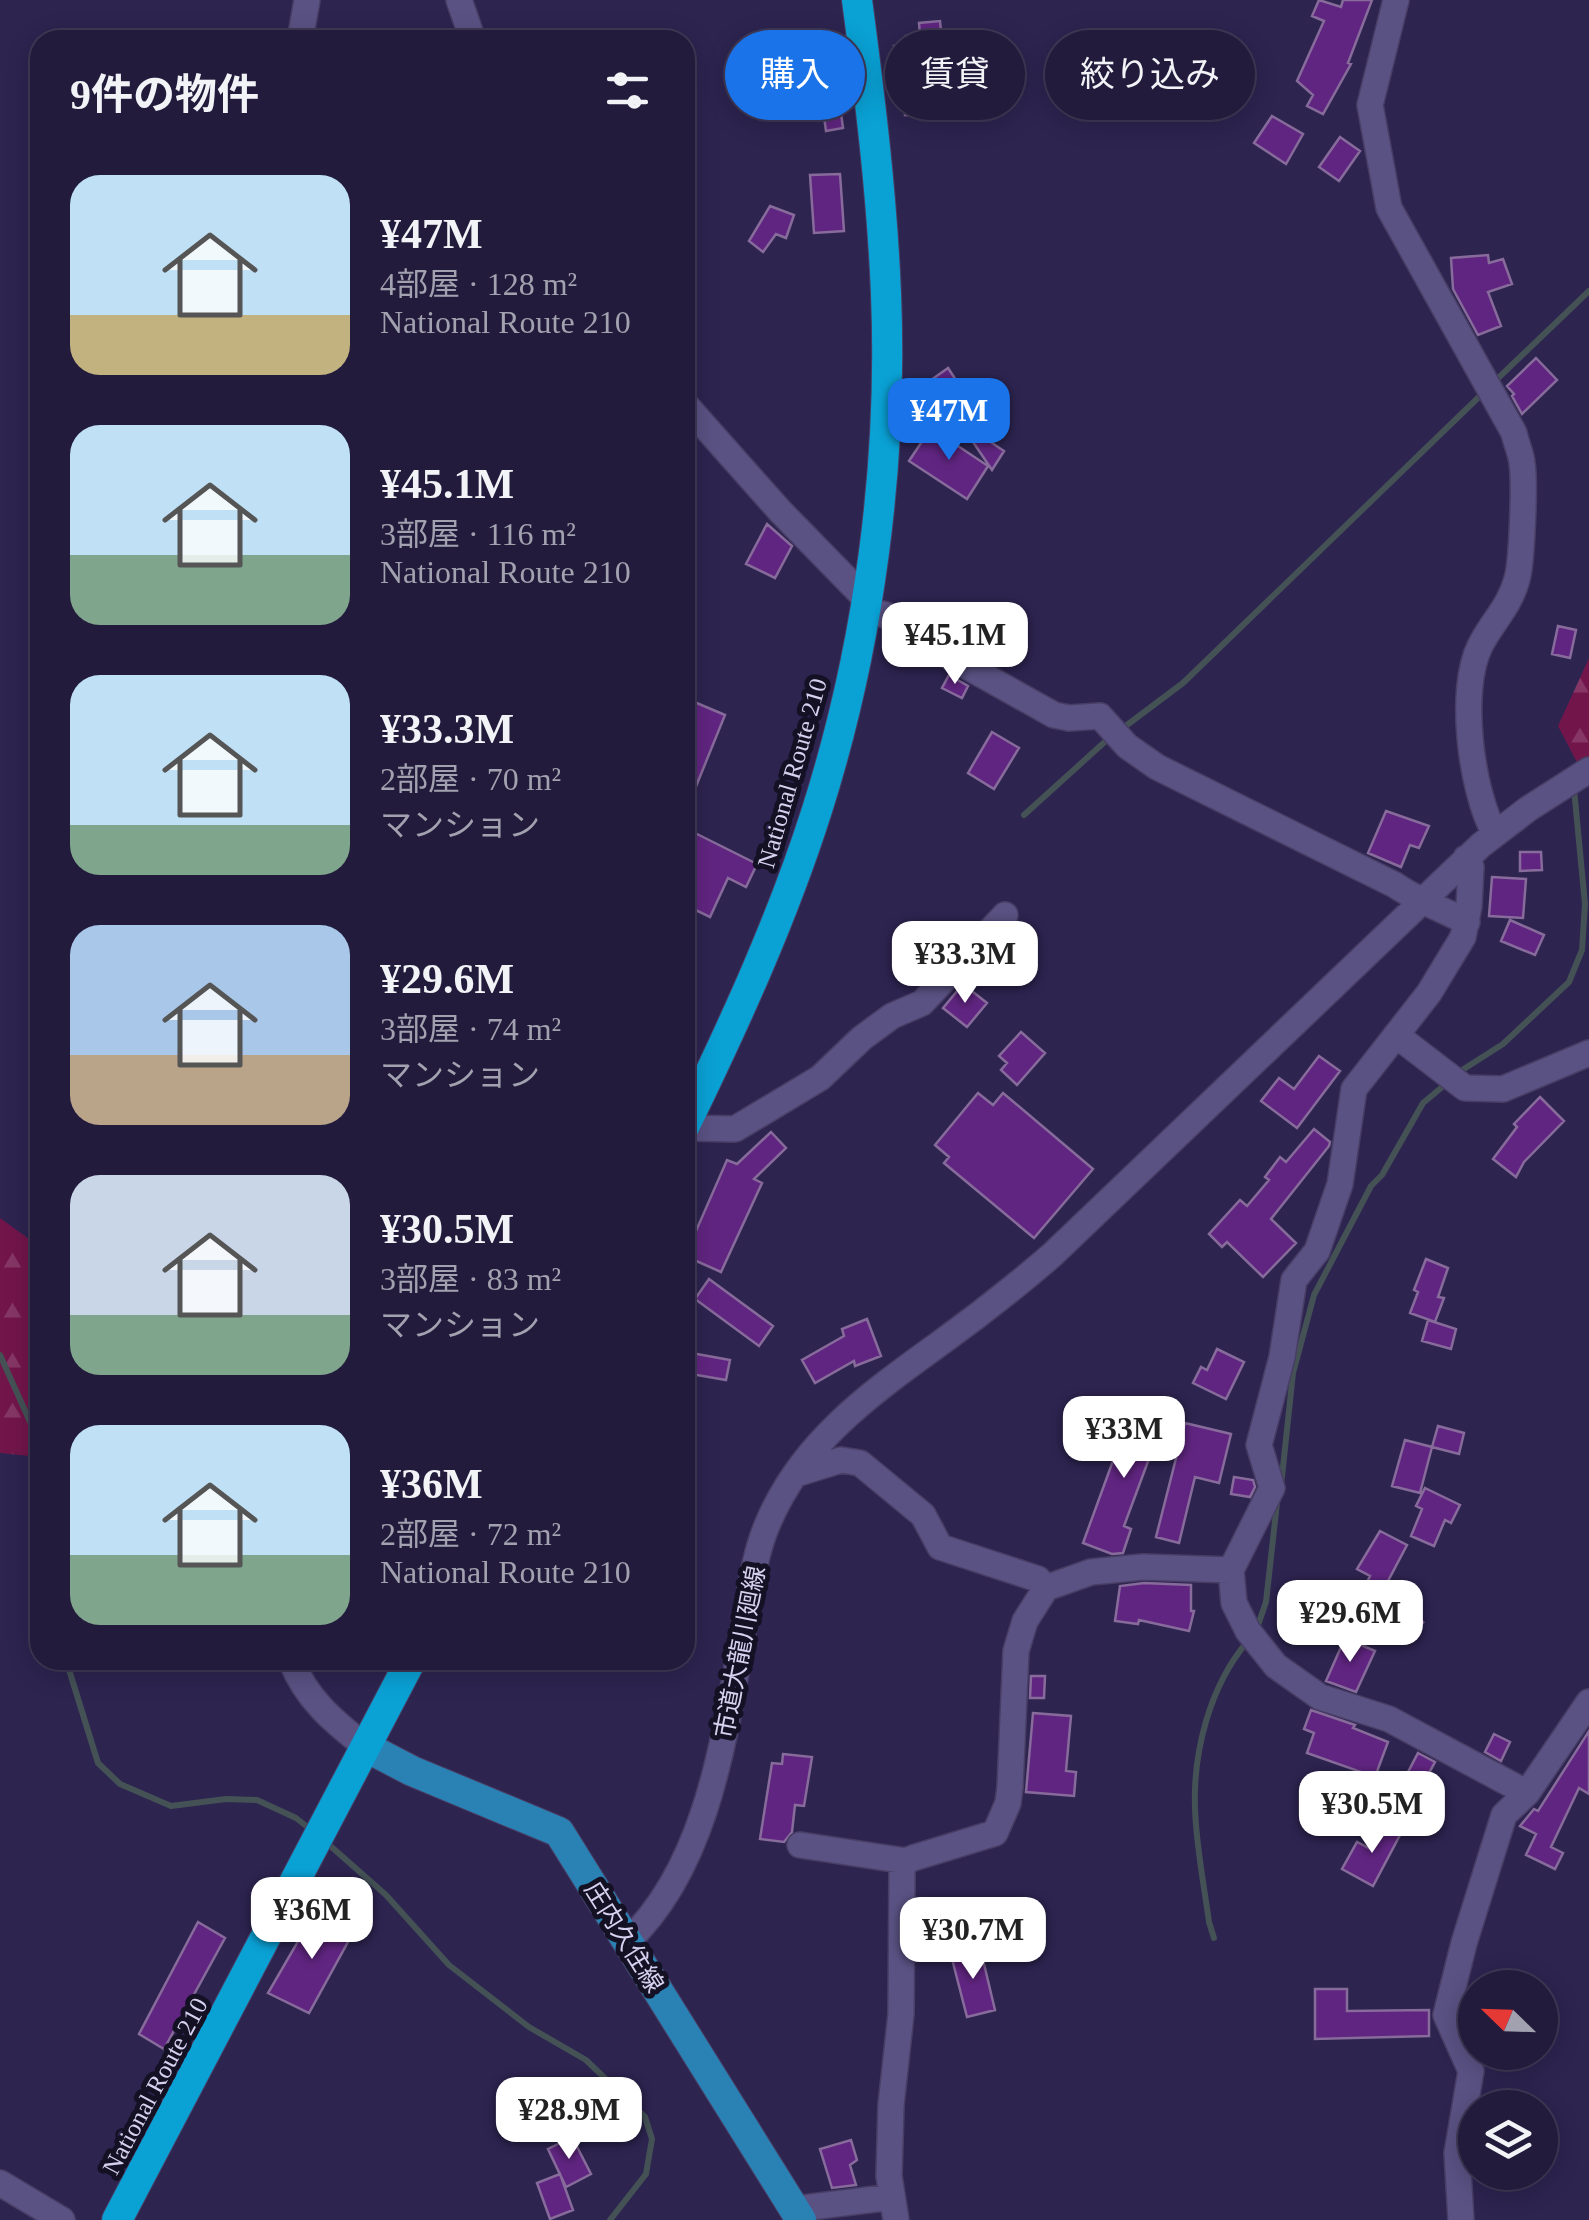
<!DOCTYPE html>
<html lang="ja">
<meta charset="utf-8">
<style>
body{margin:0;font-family:"Times New Roman","Noto Sans JP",serif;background:#2a2443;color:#f1f3f6;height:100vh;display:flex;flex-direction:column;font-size:38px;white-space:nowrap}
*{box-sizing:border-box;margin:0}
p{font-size:32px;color:#a2a1af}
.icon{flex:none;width:55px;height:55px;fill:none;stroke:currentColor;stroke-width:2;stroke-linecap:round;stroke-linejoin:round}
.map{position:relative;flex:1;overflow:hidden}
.drawer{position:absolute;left:30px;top:30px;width:665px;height:1640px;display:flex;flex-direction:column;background:#221b3c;border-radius:30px;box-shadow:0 5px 25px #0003,0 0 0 2px #3f3956}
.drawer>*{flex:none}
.top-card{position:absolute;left:725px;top:30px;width:712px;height:90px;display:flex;gap:20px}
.needle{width:65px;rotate:293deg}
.tools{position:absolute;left:1458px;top:1970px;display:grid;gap:20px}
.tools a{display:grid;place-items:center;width:100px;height:100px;border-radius:50%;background:#221b3c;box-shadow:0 5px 25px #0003,0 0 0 2px #3f3956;font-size:50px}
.price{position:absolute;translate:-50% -85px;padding:0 22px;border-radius:20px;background:#fff;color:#222;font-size:32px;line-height:65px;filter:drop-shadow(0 2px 5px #0008)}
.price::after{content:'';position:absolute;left:50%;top:60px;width:30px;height:22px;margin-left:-15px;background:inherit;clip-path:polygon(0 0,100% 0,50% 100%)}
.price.selected{background:#1a73e8;color:#fff}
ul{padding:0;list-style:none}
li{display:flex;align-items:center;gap:30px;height:250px;padding:0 40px}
li span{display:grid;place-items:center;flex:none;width:280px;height:200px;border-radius:30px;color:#555}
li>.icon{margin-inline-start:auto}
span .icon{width:120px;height:120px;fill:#fffc;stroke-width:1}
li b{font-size:42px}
h2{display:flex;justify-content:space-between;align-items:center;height:120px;padding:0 40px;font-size:42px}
.tag{padding:0 35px;border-radius:45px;background:#221b3c;box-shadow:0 5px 25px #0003,0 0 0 2px #3f3956;font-size:35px;line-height:90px}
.tag.selected{background:#1a73e8;color:#fff}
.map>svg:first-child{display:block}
.forest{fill:url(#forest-firs)}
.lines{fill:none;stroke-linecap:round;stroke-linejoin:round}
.stream{stroke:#445255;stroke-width:6}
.building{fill:#602581;stroke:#876b9b;stroke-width:2.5}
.minor-casing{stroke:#483e65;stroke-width:28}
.major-casing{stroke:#483e65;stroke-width:32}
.highway-casing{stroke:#483e65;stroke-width:32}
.minor{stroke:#5a5283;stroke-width:25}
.major{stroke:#2a81b4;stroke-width:30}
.highway{stroke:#0aa1d5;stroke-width:30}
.labels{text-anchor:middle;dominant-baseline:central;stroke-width:10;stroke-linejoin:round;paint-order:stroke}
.street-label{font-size:25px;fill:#d5d1ee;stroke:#151125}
</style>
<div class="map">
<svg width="1589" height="2220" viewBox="0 0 1589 2220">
<defs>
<pattern id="forest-firs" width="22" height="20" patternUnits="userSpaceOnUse" patternTransform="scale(2.5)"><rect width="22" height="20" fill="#72154b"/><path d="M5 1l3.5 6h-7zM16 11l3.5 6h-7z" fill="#853665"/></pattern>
</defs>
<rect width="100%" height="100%" fill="#2d2450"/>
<path class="forest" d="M1589,658V785L1558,726Z
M0,1218L40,1247V1457L0,1453Z"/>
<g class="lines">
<path class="stream" d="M1492,384L1589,291
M1119,731L1183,683L1483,393
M1024,815L1109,738
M1456,1074L1503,1044L1569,982L1582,950L1585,904L1574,789
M0,1355L40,1444
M1281,1486L1293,1373L1314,1295L1371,1186L1382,1175L1423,1103L1447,1083
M1257,1628L1266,1602L1277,1503
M66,1660L98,1763L120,1784L171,1806L226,1799L257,1800L296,1818L310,1829
M327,1843L386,1895L449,1965L529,2027L586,2060L645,2117L652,2139L646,2174L610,2220
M1214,1938L1209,1922C1204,1885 1196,1845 1195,1808C1193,1751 1210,1686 1247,1642"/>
</g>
<path class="building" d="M1319,0L1341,7L1343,0H1372L1348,63L1351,64L1323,114L1307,106L1313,95L1297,81L1324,21L1312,16Z
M940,21L945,73L926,74L925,116L905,115L906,69L896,70L894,46L906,45V36L920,35L919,23Z
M840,106L843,128L826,131L823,109Z
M1272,116L1303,134L1286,164L1254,143Z
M1340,137L1360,151L1339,181L1319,167Z
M840,174L844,231L814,233L810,175Z
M770,206L794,215L786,238L776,234L763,252L749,241Z
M1488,255L1489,263L1503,259L1512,284L1488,292L1501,326L1478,335L1453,289L1451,258Z
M1536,358L1557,380L1522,414L1512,396L1514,394L1507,386Z
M948,368L979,415L967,426L1004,451L992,470L931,380Z
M931,428L988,466L967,499L909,461Z
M767,524L792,546L775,578L746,564Z
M1558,626L1576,630L1570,658L1552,654Z
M949,675L968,686L962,698L942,688Z
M685,698L725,715L686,811H685Z
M992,732L1019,748L994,789L968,773Z
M1386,811L1429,826L1419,848L1410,845L1401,867L1368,853Z
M685,828L757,864L746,887L728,878L710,917L685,905Z
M1520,852H1541L1542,870L1520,871Z
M1492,877L1526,879L1523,918L1489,916Z
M1510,920L1544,935L1535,955L1501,941Z
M963,984L987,1003L967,1027L943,1008Z
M1021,1032L1045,1053L1017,1085L1001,1070L1007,1063L999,1056Z
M1319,1056L1340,1071L1297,1128L1261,1101L1279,1078L1294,1089Z
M978,1093L993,1105L1003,1093L1093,1169L1034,1238L944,1163L949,1157L935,1145Z
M1540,1097L1564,1121L1524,1162L1516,1177L1493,1159L1517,1127L1514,1124Z
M1314,1129L1330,1142L1329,1146L1271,1219L1296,1243L1263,1277L1227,1242L1222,1247L1209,1234L1240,1200L1247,1206L1269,1180L1265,1177L1280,1157L1286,1162Z
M771,1132L786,1148L754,1179L762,1183L721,1272L685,1256L727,1160L737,1164Z
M1426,1259L1448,1268L1438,1297L1444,1298L1435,1322L1410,1313L1418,1292L1414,1290Z
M709,1279L773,1326L759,1346L695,1299Z
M867,1319L881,1356L855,1366L854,1361L815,1383L802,1360L844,1336L842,1329Z
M1428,1320L1456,1329L1451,1349L1422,1341Z
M685,1349L697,1354L730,1360L726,1380L685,1373Z
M1217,1349L1244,1362L1226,1399L1193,1383L1201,1367L1207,1370Z
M1140,1400L1166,1413L1124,1526L1131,1529L1123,1553L1112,1554L1083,1543L1118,1447Z
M1185,1423L1231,1434L1219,1483L1195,1477L1179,1543L1156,1537Z
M1438,1426L1464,1433L1459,1454L1432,1447Z
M1405,1440L1432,1447L1420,1493L1392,1486Z
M1234,1477L1253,1480L1255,1487L1250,1497L1231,1494Z
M1425,1488L1460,1505L1451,1523L1445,1520L1434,1546L1411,1536L1422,1509L1416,1506Z
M1380,1531L1407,1545L1387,1583L1404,1597L1403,1600L1424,1623L1361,1595L1370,1576L1357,1569Z
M1144,1583L1191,1585V1611H1194L1189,1631L1139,1620L1138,1624L1115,1621L1120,1586Z
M1345,1638L1375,1651L1356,1692L1326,1681Z
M1031,1676H1045L1044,1698H1030Z
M1311,1710L1355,1725L1353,1728L1388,1742L1375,1777L1307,1753L1314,1733L1304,1729Z
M1033,1713L1071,1716L1066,1771L1076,1772L1074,1796L1026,1792Z
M1589,1731V1794L1579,1788L1551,1847L1563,1853L1555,1869L1526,1855L1536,1834L1520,1826L1534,1809L1538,1811Z
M1494,1734L1510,1742L1501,1761L1485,1752Z
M1418,1753L1435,1762L1423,1784L1406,1776Z
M783,1754L812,1757L804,1806L795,1805L792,1832L784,1842L760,1839L772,1763L782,1764Z
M1381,1825L1400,1835L1373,1886L1342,1869L1357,1842L1369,1848Z
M315,1912L355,1929L309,2013L268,1993Z
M198,1922L225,1938L164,2049L139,2034Z
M980,1947L995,2010L967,2017L951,1955Z
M1315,1989H1347V2011L1429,2010V2036L1315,2039Z
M572,2137L591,2174L566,2187L548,2149Z
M851,2140L857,2160L850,2165L856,2185L832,2188L820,2149Z
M560,2174L573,2210L550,2219L537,2183Z"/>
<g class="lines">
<defs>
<path id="minor" d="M459,0L473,40
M1396,0L1370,105L1389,208L1514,433C1516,443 1521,453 1522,463C1525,482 1522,562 1517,579C1510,606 1492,622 1480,646C1458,690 1471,791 1495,834
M300,40L307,0
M685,404L780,511L865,598
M864,610L886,615L920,640L1054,715L1069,718L1100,716L1127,746L1157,767L1395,885C1418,901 1442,909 1467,922
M1466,858L1471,867L1469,906L1463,937L1429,993L1354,1089L1340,1184L1317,1251L1294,1280L1282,1357L1259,1445L1272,1488L1231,1570L1234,1603L1248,1631L1276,1666L1320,1697L1389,1719L1527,1793
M1396,1035L1465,1088L1503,1089L1589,1053
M685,1128L735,1129L820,1078L862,1038L892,1016L922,1003L1005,915
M796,1474L841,1460L860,1463L923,1515L940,1547L1038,1579L1046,1588
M291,1660C306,1699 334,1722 366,1747
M800,1845L906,1861
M627,1942C709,1865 725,1732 744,1627C750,1592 754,1555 768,1523C802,1442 870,1394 939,1344C978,1316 1016,1286 1052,1255L1481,845L1528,809L1589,770
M0,2183L62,2220
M795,2209L892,2197
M896,2220L889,2176L891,2105L901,2014L902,1870L906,1861L913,1858L995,1833L1008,1803L1010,1787L1016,1651L1025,1621L1046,1588L1091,1572L1143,1567L1231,1570
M1461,2220L1457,2153L1471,2071L1446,2015L1464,1943L1504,1815L1527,1793L1589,1702"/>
<path id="major" d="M366,1747L412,1771L559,1832L801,2220"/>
<path id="highway" d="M685,1125C735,1022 782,920 817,810C869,646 893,466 886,294C882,195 870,98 857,0
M117,2220L411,1660"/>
</defs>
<use href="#minor" class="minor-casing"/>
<use href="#major" class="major-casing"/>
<use href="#highway" class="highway-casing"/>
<use href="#minor" class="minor"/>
<use href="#major" class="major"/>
<use href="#highway" class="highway"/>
</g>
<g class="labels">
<g class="street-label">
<text transform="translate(792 773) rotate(-74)">National Route 210</text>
<text transform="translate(740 1652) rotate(-79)">市道大龍川廻線</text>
<text transform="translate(624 1937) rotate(58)">庄内久住線</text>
<text transform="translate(155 2086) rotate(-62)">National Route 210</text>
</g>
</g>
</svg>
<div class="tools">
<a><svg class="needle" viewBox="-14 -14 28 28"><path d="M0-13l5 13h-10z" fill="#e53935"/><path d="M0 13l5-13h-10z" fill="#a2a1af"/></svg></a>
<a><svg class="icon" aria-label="layers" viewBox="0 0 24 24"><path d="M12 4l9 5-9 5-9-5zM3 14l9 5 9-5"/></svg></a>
</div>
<b class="price selected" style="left:949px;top:463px">¥47M</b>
<b class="price" style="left:955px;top:687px">¥45.1M</b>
<b class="price" style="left:965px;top:1006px">¥33.3M</b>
<b class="price" style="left:1124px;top:1481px">¥33M</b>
<b class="price" style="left:1350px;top:1665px">¥29.6M</b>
<b class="price" style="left:1372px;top:1856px">¥30.5M</b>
<b class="price" style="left:312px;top:1962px">¥36M</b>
<b class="price" style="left:973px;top:1982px">¥30.7M</b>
<b class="price" style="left:569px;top:2162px">¥28.9M</b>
<div class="top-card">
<a class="tag selected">購入</a>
<a class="tag">賃貸</a>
<a class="tag">絞り込み</a>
</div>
<section class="drawer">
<h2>9件の物件<svg class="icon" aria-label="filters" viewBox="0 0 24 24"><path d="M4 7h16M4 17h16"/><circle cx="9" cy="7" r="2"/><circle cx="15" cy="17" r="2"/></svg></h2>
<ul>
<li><span style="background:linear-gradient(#bfe0f5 70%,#c2b280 0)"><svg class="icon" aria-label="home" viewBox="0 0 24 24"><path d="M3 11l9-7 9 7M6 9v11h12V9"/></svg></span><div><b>¥47M</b><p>4部屋 · 128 m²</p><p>National Route 210</p></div></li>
<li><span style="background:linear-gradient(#bfe0f5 65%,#7fa58c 0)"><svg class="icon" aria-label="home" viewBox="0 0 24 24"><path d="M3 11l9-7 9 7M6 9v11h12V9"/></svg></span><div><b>¥45.1M</b><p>3部屋 · 116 m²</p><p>National Route 210</p></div></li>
<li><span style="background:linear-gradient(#bfe0f5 75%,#7fa58c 0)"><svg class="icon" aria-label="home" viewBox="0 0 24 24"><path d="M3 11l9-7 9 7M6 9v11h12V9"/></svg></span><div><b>¥33.3M</b><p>2部屋 · 70 m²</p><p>マンション</p></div></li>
<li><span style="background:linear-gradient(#a9c7e8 65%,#b9a48a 0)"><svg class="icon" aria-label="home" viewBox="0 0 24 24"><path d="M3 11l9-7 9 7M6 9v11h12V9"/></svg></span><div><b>¥29.6M</b><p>3部屋 · 74 m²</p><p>マンション</p></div></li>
<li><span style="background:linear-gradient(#c9d6e8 70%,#7fa58c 0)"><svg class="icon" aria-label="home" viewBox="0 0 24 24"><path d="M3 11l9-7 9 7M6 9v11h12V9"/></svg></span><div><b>¥30.5M</b><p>3部屋 · 83 m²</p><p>マンション</p></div></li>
<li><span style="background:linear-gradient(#bfe0f5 65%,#7fa58c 0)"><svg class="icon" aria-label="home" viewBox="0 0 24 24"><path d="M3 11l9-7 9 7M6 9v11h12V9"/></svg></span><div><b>¥36M</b><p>2部屋 · 72 m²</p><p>National Route 210</p></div></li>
</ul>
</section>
</div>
